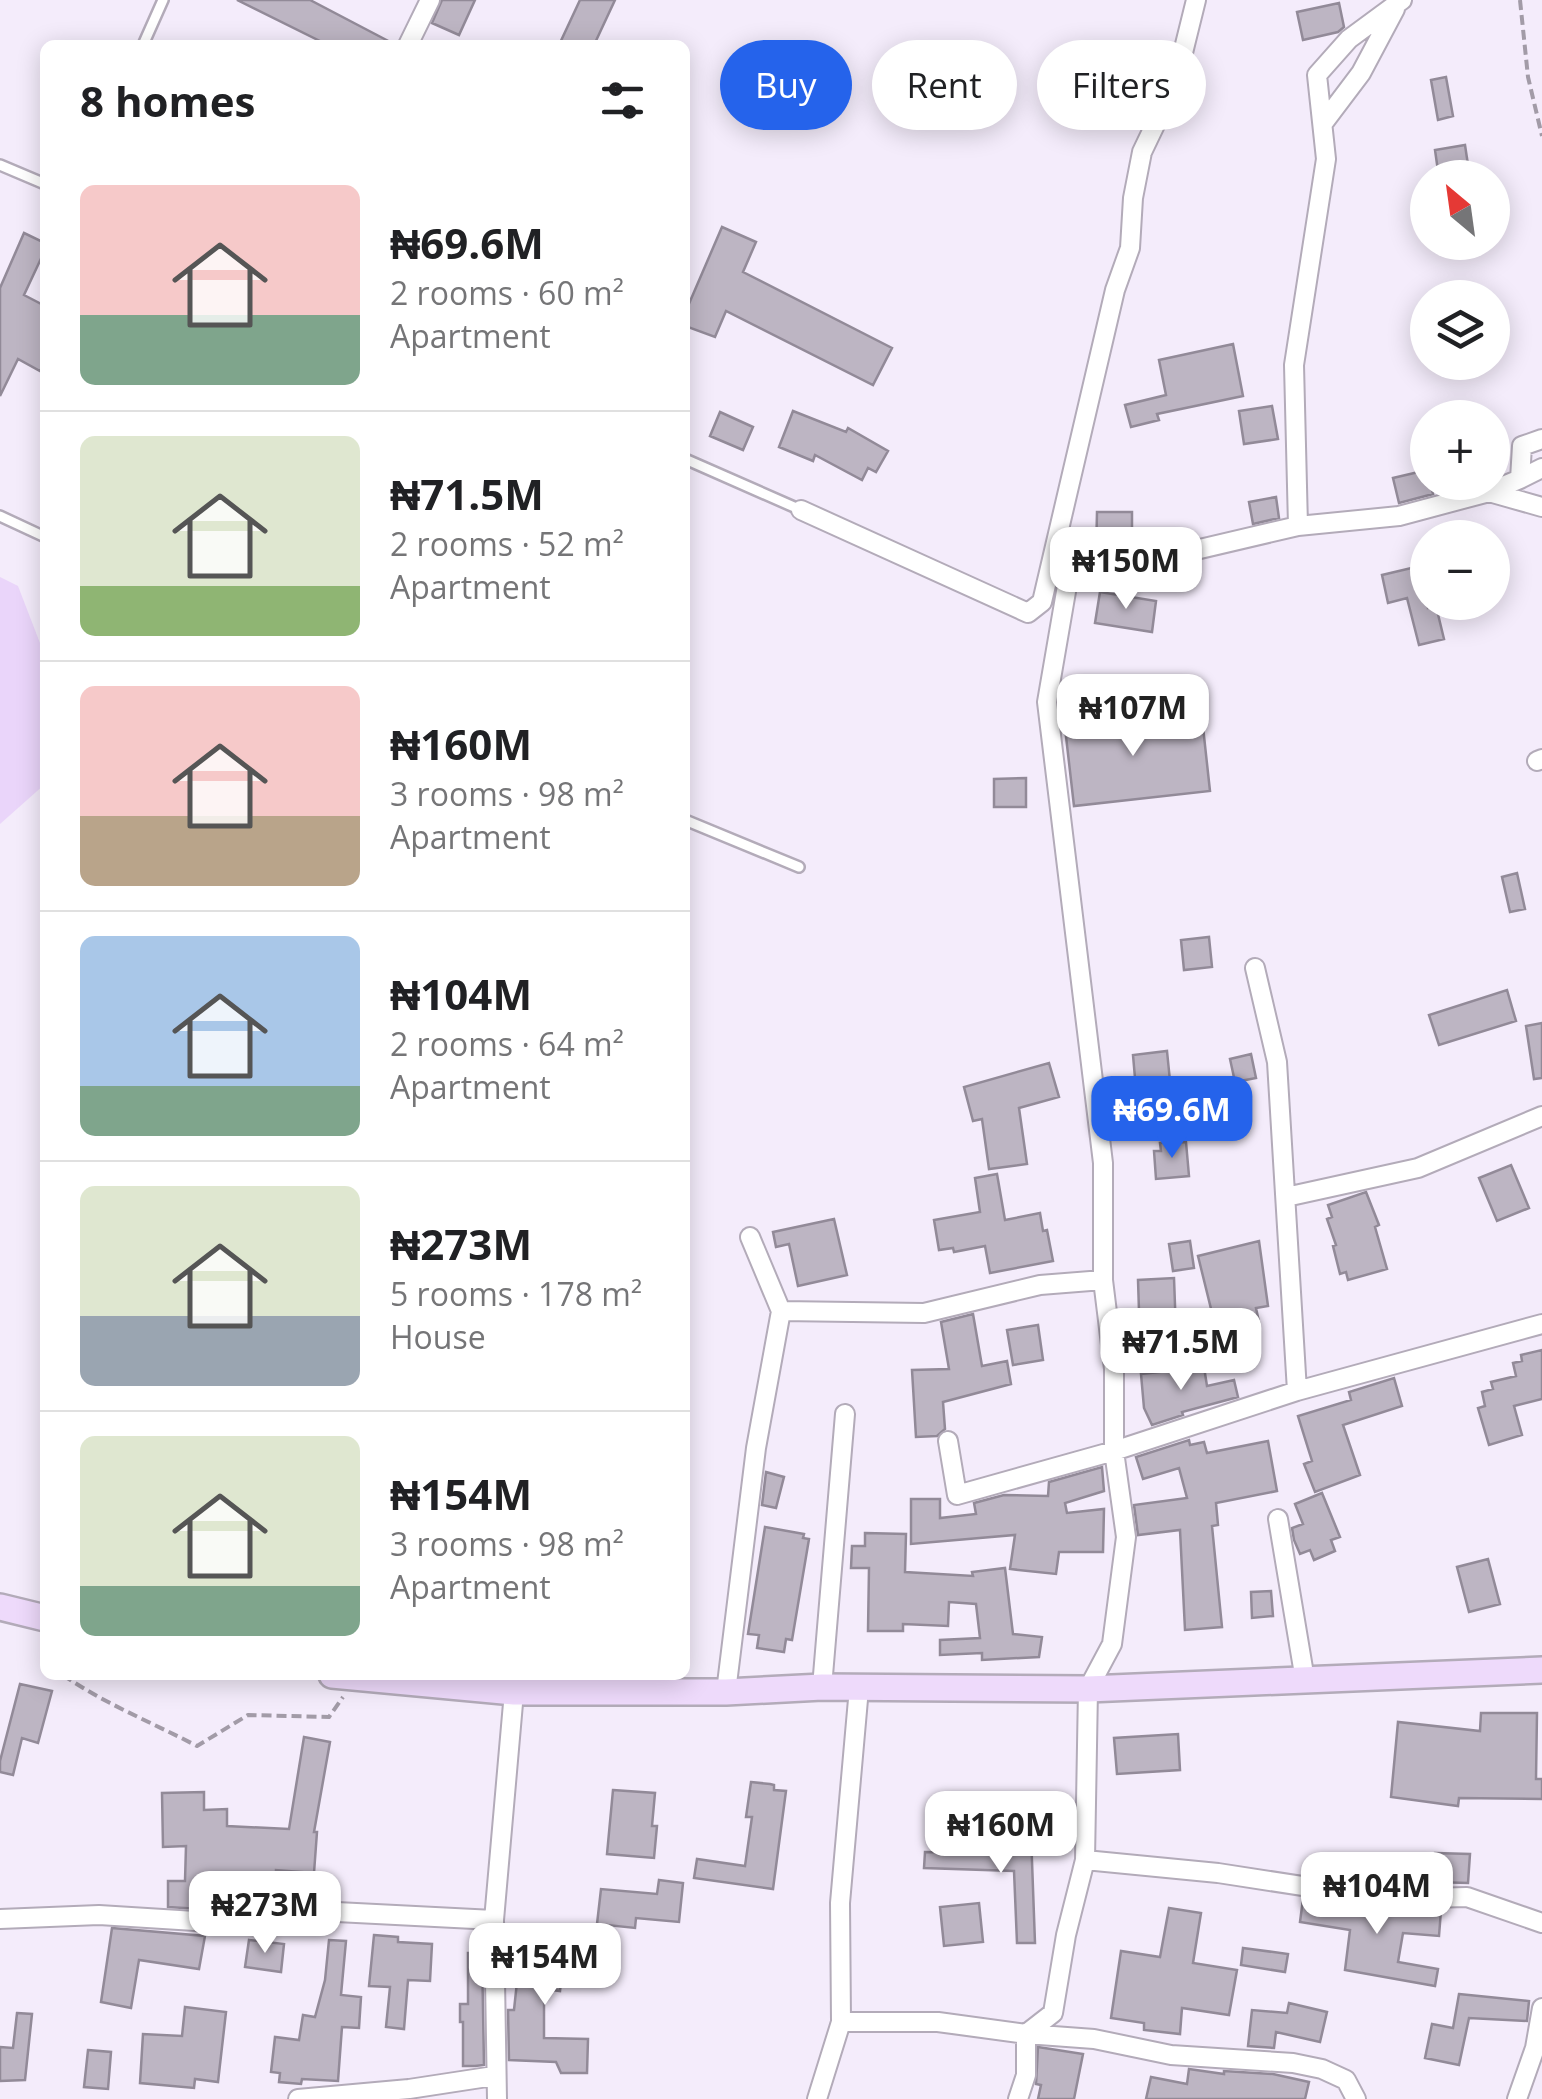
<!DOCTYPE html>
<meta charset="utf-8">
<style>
body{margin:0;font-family:"Open Sans",sans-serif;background:#f6f6f6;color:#202124;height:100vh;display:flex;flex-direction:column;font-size:38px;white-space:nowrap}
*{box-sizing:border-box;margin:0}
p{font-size:32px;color:#757577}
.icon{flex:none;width:55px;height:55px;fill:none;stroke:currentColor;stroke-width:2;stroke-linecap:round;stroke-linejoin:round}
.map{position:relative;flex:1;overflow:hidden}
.drawer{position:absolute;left:40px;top:40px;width:650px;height:1640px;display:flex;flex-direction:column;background:#fff;border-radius:15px;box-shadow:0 5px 25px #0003}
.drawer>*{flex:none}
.hud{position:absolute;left:720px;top:40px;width:670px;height:90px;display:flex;gap:20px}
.needle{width:65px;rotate:331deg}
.buttons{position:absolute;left:1410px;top:160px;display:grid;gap:20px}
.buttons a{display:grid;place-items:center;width:100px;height:100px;border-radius:50%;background:#fff;box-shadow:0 5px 25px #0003;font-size:50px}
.price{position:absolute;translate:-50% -85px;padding:0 22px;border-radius:20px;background:#fff;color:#222;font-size:32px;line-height:65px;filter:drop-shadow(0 2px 5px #0008)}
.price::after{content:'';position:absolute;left:50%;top:60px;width:30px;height:22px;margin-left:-15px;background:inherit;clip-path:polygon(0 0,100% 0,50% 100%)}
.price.selected{background:#2563eb;color:#fff}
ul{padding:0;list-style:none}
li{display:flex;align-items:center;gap:30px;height:250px;padding:0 40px}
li+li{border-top:2px solid #e0e0e0}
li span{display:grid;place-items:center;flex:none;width:280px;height:200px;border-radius:15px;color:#555}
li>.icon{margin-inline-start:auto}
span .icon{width:120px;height:120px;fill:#fffc;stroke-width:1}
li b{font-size:42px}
h2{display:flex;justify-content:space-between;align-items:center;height:120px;padding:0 40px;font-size:42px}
.chip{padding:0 35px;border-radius:45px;background:#fff;box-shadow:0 5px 25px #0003;font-size:35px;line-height:90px}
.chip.selected{background:#2563eb;color:#fff}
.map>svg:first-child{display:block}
.green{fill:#ead5fa}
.building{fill:#bdb5c3;stroke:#928a98;stroke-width:2.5}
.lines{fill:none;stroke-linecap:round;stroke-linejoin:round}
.lane-casing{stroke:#b3abb9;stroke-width:14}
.street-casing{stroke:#b3abb9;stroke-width:22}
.secondary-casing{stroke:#b3abb9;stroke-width:30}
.path{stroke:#a29ba7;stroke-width:4;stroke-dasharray:10 5;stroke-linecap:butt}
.lane{stroke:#fff;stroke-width:9}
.street{stroke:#fff;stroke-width:18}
.secondary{stroke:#eedafb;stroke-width:25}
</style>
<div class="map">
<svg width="1542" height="2099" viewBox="0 0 1542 2099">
<rect width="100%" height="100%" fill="#f4ecfb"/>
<path class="green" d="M0,577L18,586L45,656V784L0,824Z"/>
<path class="building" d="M237,0H310L396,45H328Z
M442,0H475L459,35L432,23Z
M580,0H615L594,45H559Z
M1339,3L1344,27L1338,32L1303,40L1297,12Z
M1446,77L1453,116L1438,120L1431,80Z
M1465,145L1470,178H1439L1435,150Z
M722,227L756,242L743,272L892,348L873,385L726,311L715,337L685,326V313Z
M24,233L45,243V250L24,295L45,306V362L40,371L18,359L0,396V288Z
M1233,344L1243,396L1157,414L1159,420L1131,427L1125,405L1166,395L1159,360Z
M1272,406L1278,439L1244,444L1239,411Z
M793,411L846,432L848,428L888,451L876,472L868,468L862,480L815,455L813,461L779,447Z
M720,412L753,427L743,450L710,436Z
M1427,470L1433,494L1399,503L1393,478Z
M1276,497L1279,518L1253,524L1249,502Z
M1097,512H1132V552L1096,555Z
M1428,564V608L1436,606L1444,639L1419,645L1407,598L1388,603L1382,575Z
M1100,592L1156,601L1152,632L1095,623Z
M1149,710L1152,733L1203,727L1210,791L1074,806L1064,719Z
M1026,778V807H994V779Z
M1517,873L1525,909L1510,912L1502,877Z
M1209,937L1212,967L1184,970L1181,940Z
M1507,990L1516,1021L1439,1045L1429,1015Z
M1542,1023V1078L1534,1079L1526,1026Z
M1167,1051L1171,1091L1156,1092L1160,1120L1115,1127L1112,1105L1137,1101L1133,1055Z
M1251,1054L1256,1078L1235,1082L1230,1059Z
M1049,1063L1059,1097L1019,1108L1027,1164L989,1169L982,1119L973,1121L964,1087Z
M1186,1142L1189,1176L1156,1179L1154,1151H1161L1160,1143Z
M1511,1165L1529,1208L1497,1221L1479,1178Z
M997,1174L1005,1220L1040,1213L1043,1231L1047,1230L1053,1261L990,1273L985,1246L954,1252L953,1248L939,1250L934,1220L980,1212L975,1178Z
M1366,1192L1379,1225L1375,1227L1387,1269L1348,1280L1346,1272L1340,1274L1333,1246L1336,1245L1327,1219L1332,1217L1328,1205Z
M834,1219L847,1275L798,1286L789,1244L776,1247L773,1232Z
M1190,1241L1194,1268L1173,1271L1169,1244Z
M1259,1241L1268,1306L1256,1308L1259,1322L1216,1329L1198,1256Z
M1174,1278L1176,1332L1127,1336L1122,1315L1139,1311L1138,1280Z
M973,1314L982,1366L1007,1361L1011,1384L943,1402L945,1429L937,1436L916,1437L912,1370L949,1369L941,1322Z
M1038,1325L1043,1360L1013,1365L1007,1330Z
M1542,1350V1399L1514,1406L1522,1435L1489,1445L1478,1408L1485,1406L1482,1392L1493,1389L1491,1382L1516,1376L1513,1363L1522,1361L1521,1355Z
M1204,1367L1207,1386L1234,1380L1238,1397L1182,1412L1183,1415L1152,1425L1144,1408L1141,1374Z
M1394,1378L1402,1406L1343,1425L1360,1475L1315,1492L1304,1464L1312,1461L1298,1416L1351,1400L1349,1392Z
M1189,1440L1190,1445L1204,1442L1207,1453L1268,1441L1277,1491L1216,1503L1218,1525L1212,1526L1222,1627L1185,1630L1180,1530L1138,1535L1134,1505L1187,1498L1179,1468L1143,1479L1136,1457Z
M1102,1467L1104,1491L1065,1503L1067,1513L1104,1509L1103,1552H1059L1056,1574L1010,1569L1015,1535L911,1544V1499H940V1518L976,1514L974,1503L1004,1495L1048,1496L1049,1482Z
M766,1472L784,1477L776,1508L762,1505Z
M1322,1493L1340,1537L1331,1540L1335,1551L1314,1560L1310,1550L1300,1554L1294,1540L1292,1528L1303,1524L1295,1504Z
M765,1527L804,1534L803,1538L809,1539L792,1640L786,1639L784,1652L757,1648L759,1635L748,1634Z
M865,1533L906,1534L905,1572L973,1576L972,1572L1005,1568L1013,1634L1042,1637L1039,1657L982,1660V1653L940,1655V1640L980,1638L976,1604L949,1602L948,1626L903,1624V1631H868L869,1568H851L852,1546H865Z
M1488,1559L1500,1604L1469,1612L1457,1567Z
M1271,1591L1273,1616L1252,1618L1251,1592Z
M20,1684L52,1691L38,1743L22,1738L13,1775L0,1772V1761Z
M1481,1713H1537L1536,1779H1542V1799L1459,1798L1458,1806L1391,1797L1398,1722L1480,1731Z
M1178,1734L1180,1770L1117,1774L1114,1738Z
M304,1737L330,1742L314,1832H317L314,1873L276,1870L275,1894H201L200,1909L168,1907V1881H185L186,1846L163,1847L162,1793L204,1792V1810L227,1809V1826L289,1829Z
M751,1782L770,1784L774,1785V1790L786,1791L773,1889L694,1878L697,1859L745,1866L752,1817H746Z
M613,1790L655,1793L652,1826H657L654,1858L607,1854Z
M1031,1834L1035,1943H1017L1014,1871L924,1868L925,1852L1012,1853L1010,1836Z
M1435,1853L1470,1854L1468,1883L1434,1882Z
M659,1880L683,1883L679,1922L636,1918L635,1928L597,1924L601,1889L657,1894Z
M1303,1899L1385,1911L1441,1910L1439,1936L1403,1933L1398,1962L1438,1969L1435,1986L1345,1970L1350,1930L1300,1922Z
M979,1903L983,1942L944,1946L940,1907Z
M1169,1908L1201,1913L1193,1963L1237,1970L1229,2015L1182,2008L1180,2034L1144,2030V2023L1111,2018L1121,1951L1160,1957Z
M112,1928L205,1936L199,1969L139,1960L131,2008L101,2002Z
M550,1929H584L583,1953H564L560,1991L544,1989V2038L588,2039L587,2073H561L556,2062L509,2060L508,2010H514L520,1954L550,1957Z
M374,1935L398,1937V1942L432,1944L430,1981L408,1980L404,2029L386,2027L390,1987L369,1986Z
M249,1940L284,1944L281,1972L245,1967Z
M329,1940L346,1941L341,1995L361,1997L359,2028L342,2027L338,2081L302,2079L301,2084L279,2082L280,2073L271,2072L275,2037L299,2040L303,2015L315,2017L325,1980Z
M1243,1948L1288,1954L1285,1972L1241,1965Z
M468,1953H482L484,2065L475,2066H463V2022H460V2004H468Z
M1459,1994L1529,2001L1527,2021L1469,2018L1459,2065L1425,2058L1432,2024L1453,2028Z
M1289,2003L1327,2012L1320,2042L1276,2032L1274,2048L1248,2046L1252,2010L1287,2013Z
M185,2007L226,2012L218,2082L195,2079L194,2088L140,2083L143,2034L182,2036Z
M17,2013L32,2014L25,2080L0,2081V2047L13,2048Z
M1038,2047L1083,2054L1074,2099H1038L1041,2085L1036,2084Z
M88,2050L111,2052L108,2089L84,2087Z
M1189,2069L1224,2074V2071L1273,2074L1309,2082L1305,2099H1146L1151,2077L1187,2084Z"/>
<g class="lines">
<defs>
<path id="lane" d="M143,45L163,0
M0,165L45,184
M685,459L801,510
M0,516L45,537
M685,820L799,867"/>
<path id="street" d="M408,45L430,0
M1324,122L1361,73L1395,9
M1520,479L1542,468
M1489,492L1542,507
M801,510L1028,613L1042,602L1115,290L1130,248L1133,198L1142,152L1176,81L1196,0
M1298,526L1294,365L1326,159L1317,75L1349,39L1402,0
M1537,761L1542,759
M1255,968L1277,1062L1297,1391
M1286,1197L1418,1168L1542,1116
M781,1311L924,1313L1040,1285L1103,1280
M948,1441L957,1495L1114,1451L1297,1391L1542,1324
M1278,1519L1305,1680
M822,1687L845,1414
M726,1692L756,1448L781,1311L750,1237
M1085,1860L1218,1873L1387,1899L1467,1897L1542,1923
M0,1919L99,1915L243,1924L317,1911L494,1920
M841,2022H938L1026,2034L1094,2039L1171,2055L1293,2063L1322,2069L1346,2080L1356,2099
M1026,2034L1053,2013L1066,1935L1085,1860L1088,1689L1112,1644L1126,1537L1114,1451V1369L1103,1280V1163L1047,702L1068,580L1298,526L1399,516L1489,492L1520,479L1522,446L1542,439
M298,2099L409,2089L494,2076
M497,2099L494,1920L514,1692
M817,2099L841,2022L840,1903L859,1688
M1018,2099L1026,2075V2034
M1517,2099L1535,2048L1542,2008"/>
<path id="secondary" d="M0,1607L45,1618
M332,1675L514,1692H726L822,1687L1088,1689L1542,1670"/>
</defs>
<use href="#lane" class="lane-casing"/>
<use href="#street" class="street-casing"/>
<use href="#secondary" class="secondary-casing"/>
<path class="path" d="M1520,0L1528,77L1542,136
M63,1675C105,1704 151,1722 197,1746L248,1715L329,1717L343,1697"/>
<use href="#lane" class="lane"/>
<use href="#street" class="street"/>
<use href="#secondary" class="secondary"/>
</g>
</svg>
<div class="buttons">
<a><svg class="needle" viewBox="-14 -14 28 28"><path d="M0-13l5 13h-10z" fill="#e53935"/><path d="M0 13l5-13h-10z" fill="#757577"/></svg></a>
<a><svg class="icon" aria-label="layers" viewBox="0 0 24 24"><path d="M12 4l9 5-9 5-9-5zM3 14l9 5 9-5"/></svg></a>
<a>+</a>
<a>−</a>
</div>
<b class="price" style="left:1126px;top:612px">₦150M</b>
<b class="price" style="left:1133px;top:759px">₦107M</b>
<b class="price selected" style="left:1172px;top:1161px">₦69.6M</b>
<b class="price" style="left:1181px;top:1393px">₦71.5M</b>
<b class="price" style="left:1001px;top:1876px">₦160M</b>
<b class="price" style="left:1377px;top:1937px">₦104M</b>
<b class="price" style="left:265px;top:1956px">₦273M</b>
<b class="price" style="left:545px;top:2008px">₦154M</b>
<div class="hud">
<a class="chip selected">Buy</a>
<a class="chip">Rent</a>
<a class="chip">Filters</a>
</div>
<section class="drawer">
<h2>8 homes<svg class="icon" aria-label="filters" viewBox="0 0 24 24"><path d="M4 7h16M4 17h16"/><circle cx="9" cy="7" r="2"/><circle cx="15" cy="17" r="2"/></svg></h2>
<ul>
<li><span style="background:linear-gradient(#f6c9c9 65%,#7fa58c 0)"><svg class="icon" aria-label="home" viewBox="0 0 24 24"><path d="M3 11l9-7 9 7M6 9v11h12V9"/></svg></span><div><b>₦69.6M</b><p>2 rooms · 60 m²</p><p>Apartment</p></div></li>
<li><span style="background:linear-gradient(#dfe7d0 75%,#8fb573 0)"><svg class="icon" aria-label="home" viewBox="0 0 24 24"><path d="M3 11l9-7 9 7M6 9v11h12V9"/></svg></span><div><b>₦71.5M</b><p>2 rooms · 52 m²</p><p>Apartment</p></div></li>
<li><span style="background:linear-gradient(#f6c9c9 65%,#b9a48a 0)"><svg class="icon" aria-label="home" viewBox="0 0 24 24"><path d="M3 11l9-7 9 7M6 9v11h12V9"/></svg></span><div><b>₦160M</b><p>3 rooms · 98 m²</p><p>Apartment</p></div></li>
<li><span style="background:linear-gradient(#a9c7e8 75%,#7fa58c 0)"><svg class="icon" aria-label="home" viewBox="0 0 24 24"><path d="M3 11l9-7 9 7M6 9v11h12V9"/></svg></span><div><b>₦104M</b><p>2 rooms · 64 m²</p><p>Apartment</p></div></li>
<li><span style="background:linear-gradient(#dfe7d0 65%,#9aa5b1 0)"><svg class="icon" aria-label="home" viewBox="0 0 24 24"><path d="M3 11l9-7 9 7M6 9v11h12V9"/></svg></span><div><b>₦273M</b><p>5 rooms · 178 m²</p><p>House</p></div></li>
<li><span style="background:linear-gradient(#dfe7d0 75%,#7fa58c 0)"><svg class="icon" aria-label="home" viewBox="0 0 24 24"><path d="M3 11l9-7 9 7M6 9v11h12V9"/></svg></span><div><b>₦154M</b><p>3 rooms · 98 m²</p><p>Apartment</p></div></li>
</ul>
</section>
</div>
